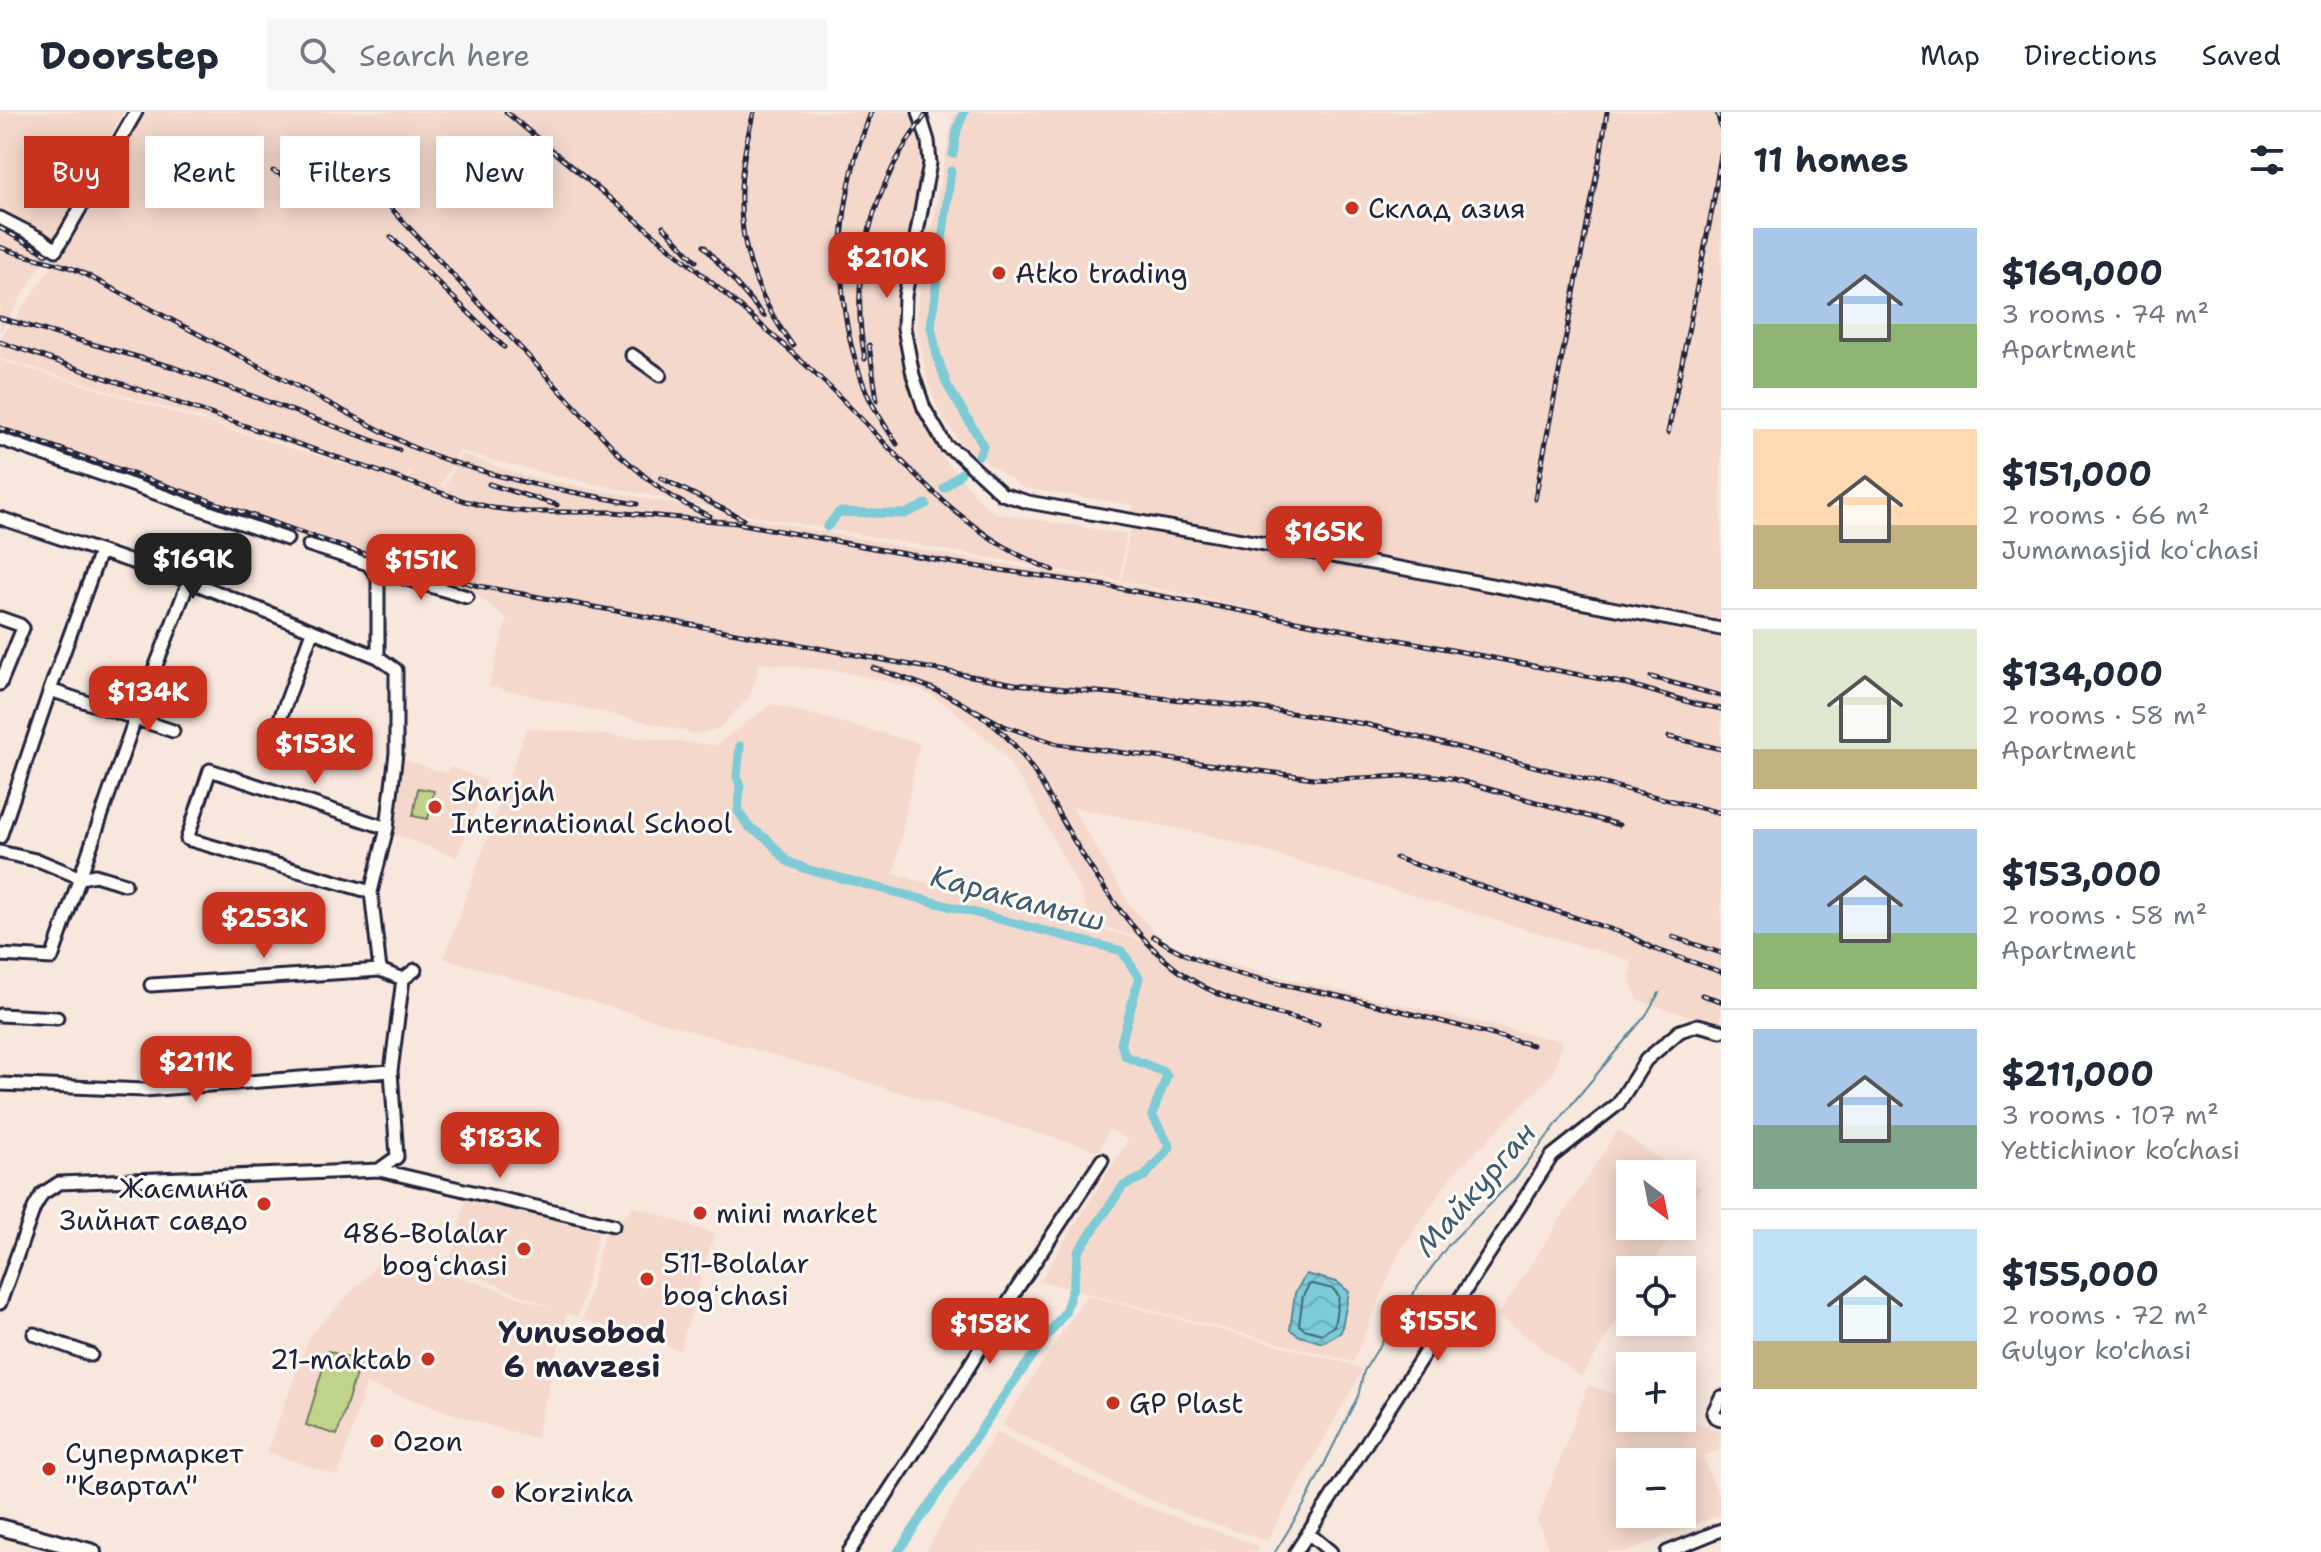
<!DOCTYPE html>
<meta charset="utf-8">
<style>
body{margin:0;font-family:"Shantell Sans",sans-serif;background:#f6f6f7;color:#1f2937;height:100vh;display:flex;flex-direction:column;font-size:30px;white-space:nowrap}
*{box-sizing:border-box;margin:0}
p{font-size:26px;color:#747a83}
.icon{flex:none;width:44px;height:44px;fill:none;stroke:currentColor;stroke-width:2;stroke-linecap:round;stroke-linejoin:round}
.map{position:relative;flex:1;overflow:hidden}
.sheet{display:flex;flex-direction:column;background:#fff;width:600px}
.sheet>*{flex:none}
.guide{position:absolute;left:24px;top:24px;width:760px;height:72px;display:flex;gap:16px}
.needle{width:52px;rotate:148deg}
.tools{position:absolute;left:1616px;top:1048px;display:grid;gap:16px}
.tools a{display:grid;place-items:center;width:80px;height:80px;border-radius:0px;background:#fff;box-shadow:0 4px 20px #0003;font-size:40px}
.price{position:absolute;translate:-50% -68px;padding:0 18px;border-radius:16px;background:#c8321e;color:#fff;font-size:26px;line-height:52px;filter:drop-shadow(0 2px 4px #0008)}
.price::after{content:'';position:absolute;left:50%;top:48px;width:24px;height:18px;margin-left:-12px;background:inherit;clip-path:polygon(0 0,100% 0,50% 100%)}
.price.current{background:#222;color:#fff}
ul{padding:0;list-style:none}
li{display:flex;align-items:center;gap:24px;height:200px;padding:0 32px}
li+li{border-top:2px solid #e0e1e3}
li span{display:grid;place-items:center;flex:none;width:224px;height:160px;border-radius:0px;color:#555}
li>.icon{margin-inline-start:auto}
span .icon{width:96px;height:96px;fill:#fffc;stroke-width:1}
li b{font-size:34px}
h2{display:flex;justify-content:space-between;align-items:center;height:96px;padding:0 32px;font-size:34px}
.tag{padding:0 28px;border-radius:0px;background:#fff;box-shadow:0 4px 20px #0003;font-size:28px;line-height:72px}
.tag.current{background:#c8321e;color:#fff}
header{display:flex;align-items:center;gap:48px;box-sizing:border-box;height:112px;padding:0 40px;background:#fff;border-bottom:2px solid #e0e1e3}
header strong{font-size:38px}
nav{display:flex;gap:44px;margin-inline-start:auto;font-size:28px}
.search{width:560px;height:72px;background:#f6f6f7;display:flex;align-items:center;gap:20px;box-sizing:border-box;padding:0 28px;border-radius:0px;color:#747a83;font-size:30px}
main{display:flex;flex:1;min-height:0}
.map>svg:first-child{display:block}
.built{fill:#f4d8cb;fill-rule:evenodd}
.green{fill:#c0d489;stroke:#717b62;stroke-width:2}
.water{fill:url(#water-waves);stroke:#578799;stroke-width:2}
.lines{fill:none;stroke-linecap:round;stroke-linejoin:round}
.shore{stroke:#466679;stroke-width:2}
.stream{stroke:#578799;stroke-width:2}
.canal{stroke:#7bcbd7;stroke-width:9}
.minor-casing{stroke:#22223b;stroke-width:17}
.major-casing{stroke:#22223b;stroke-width:20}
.minor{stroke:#fdfcf7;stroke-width:11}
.major{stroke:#fdfcf7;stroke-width:14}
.rail-casing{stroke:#22223b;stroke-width:5}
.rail{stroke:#fdfcf7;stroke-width:2;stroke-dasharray:6;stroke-linecap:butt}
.poi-dot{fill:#c8321e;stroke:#fdfcf7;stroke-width:3}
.labels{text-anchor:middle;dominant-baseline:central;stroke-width:6;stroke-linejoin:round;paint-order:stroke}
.poi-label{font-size:28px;fill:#22223b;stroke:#fdfcf7;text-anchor:start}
.water-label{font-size:30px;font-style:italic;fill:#415d72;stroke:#fdfcf7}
.neighbourhood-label{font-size:30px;font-weight:bold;fill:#22223b;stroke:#fdfcf7}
</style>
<header>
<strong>Doorstep</strong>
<div class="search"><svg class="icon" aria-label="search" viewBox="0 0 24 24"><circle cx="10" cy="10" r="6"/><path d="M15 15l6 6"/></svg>Search here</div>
<nav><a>Map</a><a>Directions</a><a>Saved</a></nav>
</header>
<main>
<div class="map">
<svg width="1721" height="1440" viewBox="0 0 1721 1440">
<defs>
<pattern id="water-waves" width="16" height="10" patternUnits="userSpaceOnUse" patternTransform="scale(2)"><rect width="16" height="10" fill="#7bcbd7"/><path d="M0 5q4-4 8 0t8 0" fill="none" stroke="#6aaeb9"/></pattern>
</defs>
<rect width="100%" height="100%" fill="#f8e7dd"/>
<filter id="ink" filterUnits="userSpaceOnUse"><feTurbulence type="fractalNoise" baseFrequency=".0125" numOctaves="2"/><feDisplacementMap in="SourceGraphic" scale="16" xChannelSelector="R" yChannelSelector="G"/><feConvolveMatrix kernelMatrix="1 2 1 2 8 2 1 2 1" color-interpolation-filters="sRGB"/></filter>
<g filter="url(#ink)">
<path class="built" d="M0,0H123L42,151L0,220Z
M147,0H910L922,39L916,89L895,198L900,242L911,278L941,343L982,391L995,401L1126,422L1120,469L722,398L551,363L459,339L440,374L445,376L461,342L525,364L960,445L1121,471L1595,571L1122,469L1133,393L1023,376L961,332L939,299L928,270L916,214L919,185L953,4L959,0H1721V914L1638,888L1630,868L1632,849L1213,724L1072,695L1130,793L1165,833L1091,811L1081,780L1033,687L1001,639L947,593L920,577L839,559L760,551L750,584L719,616L698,622L489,574L507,507L472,479L364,447L0,319V248L407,371L412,361L410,360L405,368L0,246V227L52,155Z
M772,592L919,631L894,762L1270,863L1562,929L1553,962L1449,1067L1399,1141L1353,1250L1040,1169L1128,1028L1109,1017L1099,1039L444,846L527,616L716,633Z
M399,646L446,662L450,655L487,669L457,745L389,720Z
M1618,1018L1681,1062H1630V1114H1677L1649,1158H1630V1188L1581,1265L1498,1204Z
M1682,1063L1701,1076L1682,1106Z
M466,1087L599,1120L578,1205L567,1201L536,1326L487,1313L366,1272L338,1364L267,1340L310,1223L379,1151L422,1153L558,1198L449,1153Z
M634,1094L714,1122L680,1238L583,1208L603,1125Z
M1087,1183L1350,1252L1362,1259L1267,1429L1192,1404L1129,1379L1002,1313Z
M1588,1273L1630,1288V1306H1682L1721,1320L1719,1337L1703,1345L1721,1389V1402L1627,1440H1550L1537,1409ZM1630,1350H1682V1402H1630Z
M996,1320L1127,1388L1260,1434L1257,1440H925Z"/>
<path class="green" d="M418,676L434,679L428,707L413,704Z
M328,1239L360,1249L337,1323L306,1313Z"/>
<path class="water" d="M1306,1162L1337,1170L1349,1180L1341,1220L1323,1231L1300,1224L1290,1218L1295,1181Z"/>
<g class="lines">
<path class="shore" d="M1313,1172L1333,1177L1339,1184L1334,1214L1322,1222L1304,1217L1299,1213L1303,1184L1309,1173Z"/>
<path class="stream" d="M1275,1440L1305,1391L1358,1284L1364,1259L1404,1194L1449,1132L1515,1067L1571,993L1646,903L1659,881"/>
<path class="canal" d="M953,42L957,18L964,0
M951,59L931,214L937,244L947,273L981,329L983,335L979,343
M944,376L961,361
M827,415L839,400L905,402L926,392
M740,634L737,664L740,674L738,699L748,714L768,728L787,749L806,757L1122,839L1139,866L1121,931L1125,944L1164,960L1167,964L1152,1003L1170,1035L1145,1064L1123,1074L1078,1140L1073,1175L1065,1200L1007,1279L898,1440"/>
<defs>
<path id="minor" d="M919,0L928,29L930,51L905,184L904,216L913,263L924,296L946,334L959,342L1002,382L1028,390L1439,463L1721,517
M0,106L41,127L56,138L136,0
M632,243L660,263
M0,327L287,427
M0,406L189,469L378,545L396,558V641L387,716L371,780L380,858L403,867
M309,433L368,452L378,465V545
M378,465L394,463L467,485
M0,506L20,513L23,516L0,572
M50,578L173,619
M270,634L312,520
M0,725L50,578L100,440
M0,740L40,749L81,766
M81,766L95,763L125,772
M371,780L187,727L210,658L387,716
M0,843L52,846L135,607L189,469
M403,867L415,858
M151,873L380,858
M0,903L57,906
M0,972L144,978L391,959
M379,1058L613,1113
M0,1191L34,1096L42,1082L59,1071L379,1058L397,1045L391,959L403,867
M34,1222L91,1243
M1721,1285L1713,1301L1715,1305L1721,1307
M1308,1421L1331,1440
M849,1440L949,1287L1018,1175L1102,1048
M1296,1440L1552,1044L1618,992L1646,948L1680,919L1698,913L1721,919
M1667,1440L1721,1418"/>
<path id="major" d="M0,1415L93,1440"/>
</defs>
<use href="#minor" class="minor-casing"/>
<use href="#major" class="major-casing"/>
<use href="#minor" class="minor"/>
<use href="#major" class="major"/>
<defs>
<path id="rail" d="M506,0C611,89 720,173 821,267C893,334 956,423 1053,458
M754,0C729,88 738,160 793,234
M871,0C866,16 859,31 855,47C835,125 836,204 866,279C874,298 886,315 897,332
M1717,0L1721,16
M273,59L302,72L373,85L389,94L620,343C652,371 671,388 710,404
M663,114L696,149
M0,116L47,142
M391,125L504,235
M704,134L764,204
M0,135C25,146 53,148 79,159L410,334C483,365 559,378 637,392
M0,206L173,255L399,338
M0,230L465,389L493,396L529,400H613L737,411L954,451L1101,473L1421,532L1627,572L1696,592L1721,597
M869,233L877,288
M865,247C848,158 873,71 928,0
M0,316L355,439L479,474L1015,572L1244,594L1365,612L1721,701
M1668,321L1713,93L1721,42
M661,366L743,407
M489,372L557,393
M1535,387L1601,39L1607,0
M873,556C918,570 961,584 997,616C1028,642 1046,680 1066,715C1096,767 1140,836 1192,868C1231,892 1274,901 1318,912
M1651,565L1721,584
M975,598L1004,614L1058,632L1313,666L1336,667L1427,663L1450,666L1619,713
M1669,625L1721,637
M1396,746L1628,823L1652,836L1721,860
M1153,824C1211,863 1276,870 1343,885C1406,899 1469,917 1532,933
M1673,825L1721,841
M1702,883L1721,889"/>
</defs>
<use href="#rail" class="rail-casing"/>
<use href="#rail" class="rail"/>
</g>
</g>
<g class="poi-dot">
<circle cx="1352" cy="96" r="8"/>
<circle cx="999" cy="161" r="8"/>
<circle cx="435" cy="695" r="8"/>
<circle cx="264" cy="1092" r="8"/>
<circle cx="700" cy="1101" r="8"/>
<circle cx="524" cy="1137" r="8"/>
<circle cx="647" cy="1167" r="8"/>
<circle cx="428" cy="1247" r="8"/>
<circle cx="1113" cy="1291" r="8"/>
<circle cx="377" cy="1329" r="8"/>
<circle cx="49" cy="1357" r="8"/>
<circle cx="498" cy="1380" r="8"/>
</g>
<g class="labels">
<g class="poi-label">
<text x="1368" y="96">Склад азия</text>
<text x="1015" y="161">Atko trading</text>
<text x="451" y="679">Sharjah<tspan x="451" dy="32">International School</tspan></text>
<text x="248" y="1076" text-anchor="end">Жасмина<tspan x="248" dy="32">Зийнат савдо</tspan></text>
<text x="716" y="1101">mini market</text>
<text x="508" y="1121" text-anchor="end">486-Bolalar<tspan x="508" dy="32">bogʻchasi</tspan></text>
<text x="663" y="1151">511-Bolalar<tspan x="663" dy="32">bogʻchasi</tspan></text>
<text x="412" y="1247" text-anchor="end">21-maktab</text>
<text x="1129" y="1291">GP Plast</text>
<text x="393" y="1329">Ozon</text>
<text x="65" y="1341">Супермаркет<tspan x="65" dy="32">"Квартал"</tspan></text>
<text x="514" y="1380">Korzinka</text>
</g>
<g class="water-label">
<text transform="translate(1018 786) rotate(15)">Каракамыш</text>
<text transform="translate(1475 1077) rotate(-49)">Майкурган</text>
</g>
<g class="neighbourhood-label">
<text x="582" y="1220">Yunusobod<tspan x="582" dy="34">6 mavzesi</tspan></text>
</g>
</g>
</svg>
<div class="tools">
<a><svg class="needle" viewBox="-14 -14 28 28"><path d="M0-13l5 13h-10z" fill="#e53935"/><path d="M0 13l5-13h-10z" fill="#747a83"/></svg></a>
<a><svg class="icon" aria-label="locate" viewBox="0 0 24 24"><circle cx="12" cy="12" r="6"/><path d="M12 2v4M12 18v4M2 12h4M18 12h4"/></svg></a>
<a>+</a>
<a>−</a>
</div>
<b class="price" style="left:887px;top:188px">$210K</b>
<b class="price" style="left:1324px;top:462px">$165K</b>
<b class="price current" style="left:193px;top:489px">$169K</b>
<b class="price" style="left:421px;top:490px">$151K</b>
<b class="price" style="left:148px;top:622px">$134K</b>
<b class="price" style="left:315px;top:674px">$153K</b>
<b class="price" style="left:264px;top:848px">$253K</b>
<b class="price" style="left:196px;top:992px">$211K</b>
<b class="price" style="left:500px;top:1068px">$183K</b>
<b class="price" style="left:1438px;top:1251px">$155K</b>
<b class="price" style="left:990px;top:1254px">$158K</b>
<div class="guide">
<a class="tag current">Buy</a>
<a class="tag">Rent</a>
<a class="tag">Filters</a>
<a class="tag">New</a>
</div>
</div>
<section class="sheet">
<h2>11 homes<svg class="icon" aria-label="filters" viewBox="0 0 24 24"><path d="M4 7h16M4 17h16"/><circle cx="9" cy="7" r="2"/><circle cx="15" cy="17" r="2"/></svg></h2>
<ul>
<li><span style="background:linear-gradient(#a9c7e8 60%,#8fb573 0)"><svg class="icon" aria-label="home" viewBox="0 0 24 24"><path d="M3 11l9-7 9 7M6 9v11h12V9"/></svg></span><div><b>$169,000</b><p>3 rooms · 74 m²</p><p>Apartment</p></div></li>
<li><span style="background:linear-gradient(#ffd9b3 60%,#c2b280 0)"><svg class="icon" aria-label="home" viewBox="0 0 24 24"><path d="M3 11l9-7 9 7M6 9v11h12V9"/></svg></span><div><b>$151,000</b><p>2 rooms · 66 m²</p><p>Jumamasjid koʻchasi</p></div></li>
<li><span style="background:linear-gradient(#dfe7d0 75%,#c2b280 0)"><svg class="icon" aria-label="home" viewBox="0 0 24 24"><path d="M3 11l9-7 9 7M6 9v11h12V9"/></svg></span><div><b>$134,000</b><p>2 rooms · 58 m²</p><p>Apartment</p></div></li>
<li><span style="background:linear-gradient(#a9c7e8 65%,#8fb573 0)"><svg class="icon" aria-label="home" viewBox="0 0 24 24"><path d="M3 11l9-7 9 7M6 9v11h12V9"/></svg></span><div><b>$153,000</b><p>2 rooms · 58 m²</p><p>Apartment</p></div></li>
<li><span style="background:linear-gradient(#a9c7e8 60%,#7fa58c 0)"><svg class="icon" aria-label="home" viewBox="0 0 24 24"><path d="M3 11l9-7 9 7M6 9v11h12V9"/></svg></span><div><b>$211,000</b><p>3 rooms · 107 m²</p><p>Yettichinor ko‘chasi</p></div></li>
<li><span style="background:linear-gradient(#bfe0f5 70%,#c2b280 0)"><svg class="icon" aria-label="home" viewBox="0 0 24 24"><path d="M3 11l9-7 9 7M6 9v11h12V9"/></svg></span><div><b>$155,000</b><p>2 rooms · 72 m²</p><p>Gulyor ko'chasi</p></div></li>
</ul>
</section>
</main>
